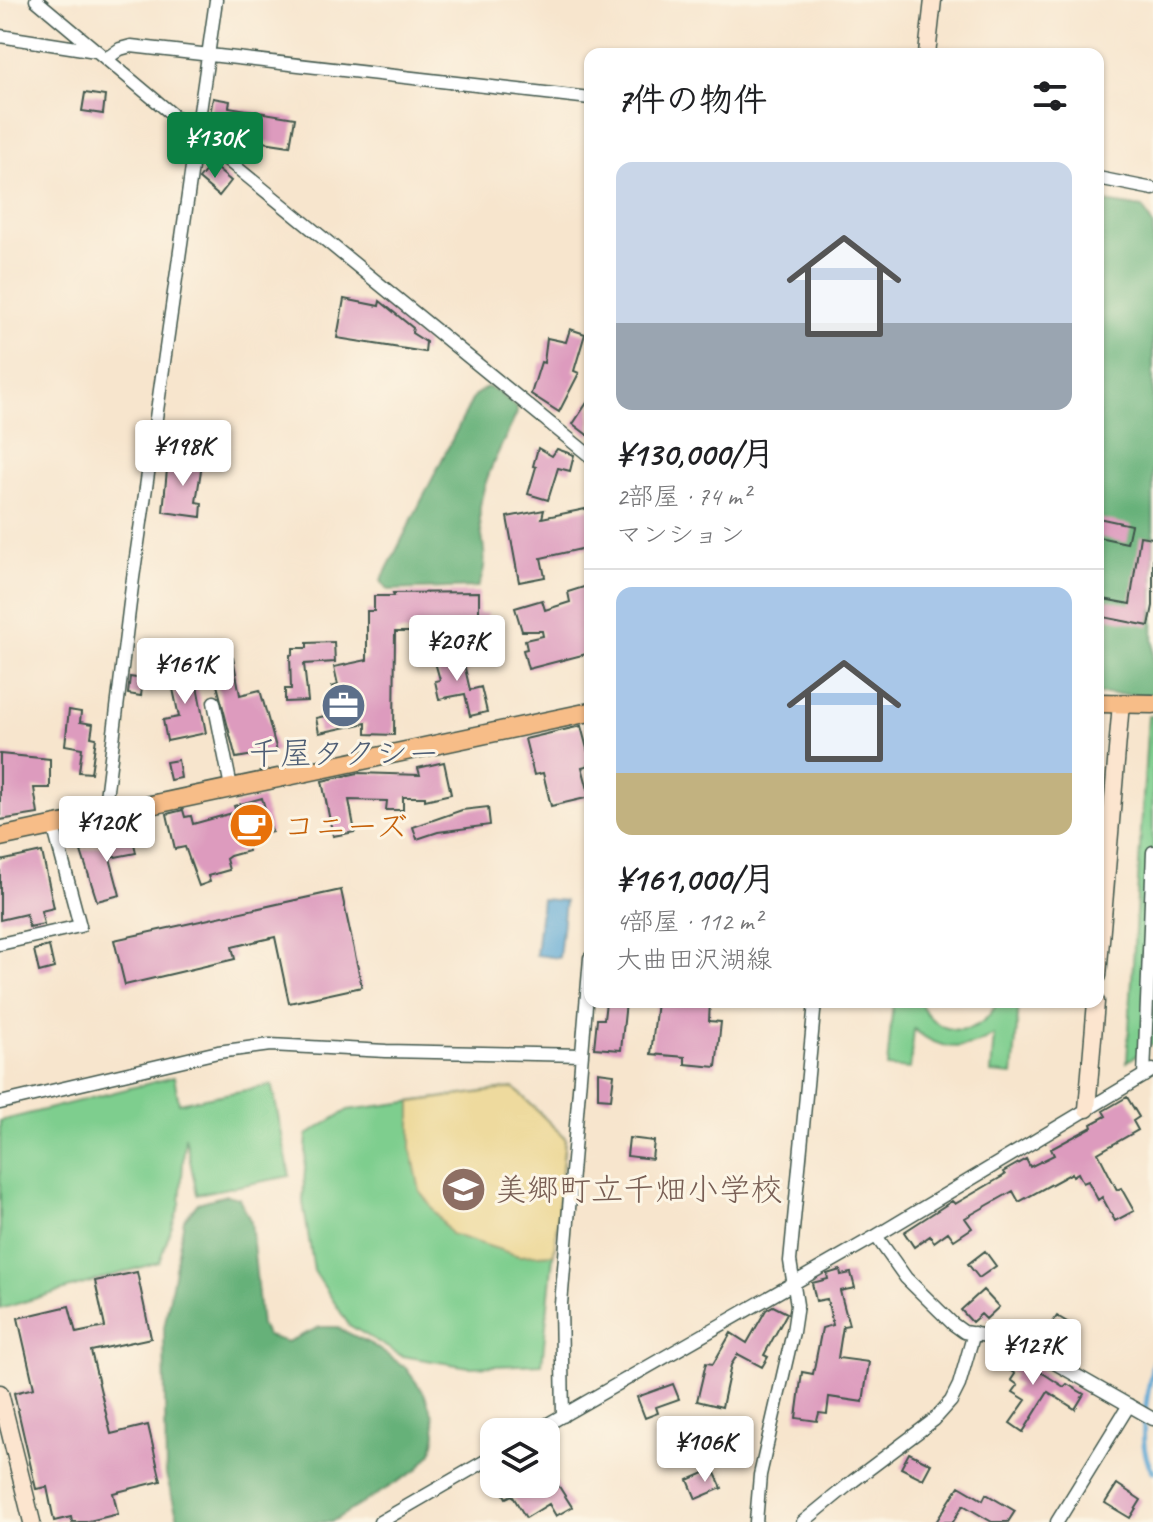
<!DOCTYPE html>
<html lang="ja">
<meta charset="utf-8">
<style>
body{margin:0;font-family:Caveat,"Klee One",sans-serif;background:#f2f2f2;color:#202124;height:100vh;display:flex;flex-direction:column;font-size:30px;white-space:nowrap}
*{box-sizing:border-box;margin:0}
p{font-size:26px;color:#757577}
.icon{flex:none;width:44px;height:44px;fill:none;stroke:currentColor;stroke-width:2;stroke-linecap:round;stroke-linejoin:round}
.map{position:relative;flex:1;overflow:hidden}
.sheet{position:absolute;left:584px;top:48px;width:520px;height:960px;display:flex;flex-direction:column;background:#fff;border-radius:16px;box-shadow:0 2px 6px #0004}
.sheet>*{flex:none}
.fabs{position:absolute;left:480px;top:1418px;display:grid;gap:16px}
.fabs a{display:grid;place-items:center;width:80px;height:80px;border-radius:16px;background:#fff;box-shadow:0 2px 6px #0004;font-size:40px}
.price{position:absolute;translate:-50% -68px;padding:0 18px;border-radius:8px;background:#fff;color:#222;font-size:26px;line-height:52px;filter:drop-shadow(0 2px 4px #0008)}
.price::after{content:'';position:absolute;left:50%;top:48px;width:24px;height:18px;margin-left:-12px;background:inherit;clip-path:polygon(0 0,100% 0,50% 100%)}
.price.active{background:#0b8043;color:#fff}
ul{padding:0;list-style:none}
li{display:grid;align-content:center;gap:16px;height:424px;padding:0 32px}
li+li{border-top:2px solid #e0e0e0}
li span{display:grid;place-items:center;height:248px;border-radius:16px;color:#555}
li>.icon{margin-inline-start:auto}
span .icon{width:144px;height:144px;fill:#fffc;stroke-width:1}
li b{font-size:34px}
h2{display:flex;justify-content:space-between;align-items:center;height:96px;padding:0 32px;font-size:34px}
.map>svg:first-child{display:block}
.green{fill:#7ece8e;stroke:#4e8661;stroke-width:2}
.forest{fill:#66b179;stroke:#427756;stroke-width:2}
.sand{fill:#eeda9e;stroke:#868c69;stroke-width:2}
.water{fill:#5ca7d4;stroke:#3e7284;stroke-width:2}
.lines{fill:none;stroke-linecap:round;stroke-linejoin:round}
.stream{stroke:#5ca7d4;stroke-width:5}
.building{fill:#dd9bbe}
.street-casing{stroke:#3f564b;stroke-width:15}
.secondary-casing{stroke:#3f564b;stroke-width:19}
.primary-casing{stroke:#3f564b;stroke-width:21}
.street{stroke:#fff;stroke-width:12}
.secondary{stroke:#fce5cf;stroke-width:16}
.primary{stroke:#f7bd88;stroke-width:18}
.labels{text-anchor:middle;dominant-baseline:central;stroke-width:6;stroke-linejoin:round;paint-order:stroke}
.service-label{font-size:32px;fill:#4e5e75;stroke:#fcf5e5}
.food-label{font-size:32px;fill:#c56008;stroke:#fcf5e5;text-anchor:start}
.education-label{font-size:32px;fill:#785e54;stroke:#fcf5e5;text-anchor:start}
</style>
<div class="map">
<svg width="1153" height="1522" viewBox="0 0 1153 1522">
<rect width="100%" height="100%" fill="#fcf5e5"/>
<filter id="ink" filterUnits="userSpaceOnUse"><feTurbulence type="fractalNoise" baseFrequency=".0125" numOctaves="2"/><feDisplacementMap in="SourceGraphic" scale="16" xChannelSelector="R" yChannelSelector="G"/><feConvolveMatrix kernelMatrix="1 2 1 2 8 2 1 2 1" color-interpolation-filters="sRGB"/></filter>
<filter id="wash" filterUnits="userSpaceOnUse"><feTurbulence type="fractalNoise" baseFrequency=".006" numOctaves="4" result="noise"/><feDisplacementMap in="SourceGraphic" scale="32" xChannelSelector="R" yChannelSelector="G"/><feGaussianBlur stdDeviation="1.8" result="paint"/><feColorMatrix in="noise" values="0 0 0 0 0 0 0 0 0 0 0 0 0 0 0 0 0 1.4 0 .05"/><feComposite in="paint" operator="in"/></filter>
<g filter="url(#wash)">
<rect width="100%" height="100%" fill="#f7e5cd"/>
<path class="green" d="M1148,716H1153V1043L1127,1062Z
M893,1002H920C935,1039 982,1039 997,1002H1019L1013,1075L991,1073L994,1035C966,1052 939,1051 914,1029L910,1069L887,1067Z
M174,1077L179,1103L272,1085L290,1176L197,1194L185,1136L180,1204L159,1262L0,1309V1121Z
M514,1088L565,1138L542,1364L469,1367L402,1356L349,1325L314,1271L303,1202L307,1135L348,1110Z"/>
<path class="forest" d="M1098,201L1143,208L1153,226V695L1098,694Z
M487,387L497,391L517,408V413C504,442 484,475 480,507C477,535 493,556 478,587L388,590L381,581L474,396Z
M226,1195L239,1198L251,1222L261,1326L267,1336L287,1342L320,1327H336L371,1344L405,1367L424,1393L433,1416L436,1433L432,1453L417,1470L331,1522H179L166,1475L164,1328L184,1220L198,1203Z"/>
<path class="sand" d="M514,1088L565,1138L554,1254L519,1256L451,1234L420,1191L411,1148V1102Z"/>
<path class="water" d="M542,899L565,901L559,958L536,955Z"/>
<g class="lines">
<path class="stream" d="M1153,1361C1149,1392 1134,1446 1153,1471"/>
</g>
<g id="blocks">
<path class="building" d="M85,93L105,96L103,114L82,111Z
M213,98L230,101L229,107L295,118L290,146L243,139L242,149L228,146L231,129L208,125Z
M211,164L231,181L219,196L199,179Z
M344,299L379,306L380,301L413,328L412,333L426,342L425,352L337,338Z
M570,329L585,334L574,371L579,373L559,412L531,394L541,362L544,363L547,338L566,342Z
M590,398V437L573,424Z
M538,448L552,456L557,449L574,455L570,471L558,468L548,500L528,494L536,467L533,466Z
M168,459L202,464L196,502L202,503L201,517L163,512Z
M590,508V547L541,558L545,577L519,582L507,517L544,510L542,518Z
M1098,518L1131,525L1127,543L1098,537Z
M1140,536L1153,538V606L1149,626L1098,616V598L1130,604Z
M590,585V653L528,669L523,650L527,649L525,640L543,636L542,631H522L515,608L542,600L545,610L570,602L568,592Z
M479,592V613H487L488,632H395L394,735L366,734V723L319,733L316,718L338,713L332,687L338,685L334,667L367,660V611H374V596H394L393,593Z
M334,642L335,662L304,664L308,701L285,702V689H291L290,655L293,654V648H307V643Z
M446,652L448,659L462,655L470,690L481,687L487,712L470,716L465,694L439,699L435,681L440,680L433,655Z
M233,658L240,695L260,690L277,751L236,758L211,662Z
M193,665L206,733L167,741L163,720L179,717L169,670Z
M130,677L143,679L141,696L128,694Z
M69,710L81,712L80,722L93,724L91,737L96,738L91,773L79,772L82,748L65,745Z
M581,726L590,760V765L582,767L590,797L551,806L543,773L534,775L525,739Z
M0,754L50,759V788H34L38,814L0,820Z
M178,760L181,778L170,780L166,762Z
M444,762L451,794L425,800V797H403V810H386L387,801L349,800L355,832L333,836L322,781L358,773L420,775L418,768Z
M262,798L272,832L245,839L248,851L230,856L226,859L229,870L208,876L210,882L199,886L185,847L175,849L167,814L183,810L185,817L191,816L193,824L236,812L234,806Z
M488,807L490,825L438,832L417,839L413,827L462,810Z
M131,829L136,853L110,858L120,895L97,901L81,851L118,841L116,832Z
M42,852L54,908L41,911L44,924L29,927L26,914L0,920V861Z
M341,890L362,987L289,1003L275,937L232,947L235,959L125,985L114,940Z
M49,946L54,968L39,972L34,950Z
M606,1002H626L621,1050L594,1048L597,1019H604Z
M657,1002H710L709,1021L721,1022L716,1067L685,1064V1057L651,1054Z
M598,1072L614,1074L611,1099L598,1098Z
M1127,1097L1139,1117L1133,1121L1138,1130L1098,1153L1117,1190L1121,1188L1134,1211L1115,1221L1102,1197L1098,1200L1088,1181L1083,1183L1078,1173L1073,1176L1072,1173L1019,1202L1013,1191L965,1218L972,1228L954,1240L948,1232L934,1242L930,1236L914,1247L904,1232L952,1201L955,1204L1005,1175L1003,1172L1026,1159L1030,1167L1054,1155L1051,1149L1092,1127L1091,1124L1106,1116L1103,1111Z
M629,1138L654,1141L652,1159L627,1156Z
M985,1251L996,1266L979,1278L968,1264Z
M840,1270L841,1275L851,1273L855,1288L840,1291L849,1325L843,1326L838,1358L869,1362L863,1402L829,1397L827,1414L819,1413L817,1421L796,1418L802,1372L813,1374L822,1328L833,1325L827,1299L816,1301L812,1283L828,1279L827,1274Z
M137,1272L151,1338L91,1351L111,1434L148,1425L161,1481L113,1493L118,1514L85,1522H72L71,1517L54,1521L47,1487L36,1489L14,1393L34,1388L18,1318L69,1306L76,1333L105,1327L95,1281Z
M983,1290L999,1307L986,1319L981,1314L972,1322L961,1310Z
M773,1306L787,1313L764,1355L768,1357L762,1367L738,1354L731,1365L722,1407L697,1401L706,1363L713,1364L731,1333L747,1343L766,1310Z
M1057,1316L1074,1326L1063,1342L1047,1331Z
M999,1347L1015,1355L1017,1352L1029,1359V1364L1064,1387L1067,1384L1084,1394L1075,1409L1048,1392L1023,1432L1010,1423L1026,1400L1013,1392L1018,1385L1011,1380L1015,1374L992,1357Z
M673,1384L679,1399L656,1407L658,1413L645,1418L637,1397Z
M909,1453L931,1464L923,1479L901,1468Z
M546,1466L572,1507L556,1516L549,1504L526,1518L512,1495L506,1498L498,1484H546Z
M713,1469L722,1488L696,1499L688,1480Z
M1117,1484L1141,1500L1130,1518L1105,1503Z
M959,1486L983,1500L986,1494L1015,1511L1008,1522H992L963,1505L953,1522H936Z"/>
</g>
</g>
<g filter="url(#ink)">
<use href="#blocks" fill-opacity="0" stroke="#3f564b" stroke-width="2"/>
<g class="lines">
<defs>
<path id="street" d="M36,0L198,136L590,456
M0,36L96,51
M106,59L120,49L131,46L590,98
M1098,178L1153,189
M214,702L231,787
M104,814L133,578L216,0
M0,944L80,926L53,825
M1144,1076L1153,852
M0,1103L218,1052L270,1045L386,1051L582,1055
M876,1236L906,1278L953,1324L964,1332L1016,1341L1153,1419
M563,1416L561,1304L590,958
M534,1432L876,1236L1153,1070
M380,1522L494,1456
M756,1522L760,1475L793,1332L797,1305L790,1261L815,1002
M803,1522L853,1481L934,1420L951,1401L959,1385L974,1333
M1057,1522L1129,1405"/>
<path id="secondary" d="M927,54L933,0
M1098,976L1121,703
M1087,1109L1096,1002
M0,1393L32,1522"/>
<path id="primary" d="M1098,703L1153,704
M0,837L590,712"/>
</defs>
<use href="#street" class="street-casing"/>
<use href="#secondary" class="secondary-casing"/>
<use href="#primary" class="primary-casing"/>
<use href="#street" class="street"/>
<use href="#secondary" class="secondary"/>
<use href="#primary" class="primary"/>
</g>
</g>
<defs>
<symbol id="office-disc" viewBox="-11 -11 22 22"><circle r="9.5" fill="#5c6f8a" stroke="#fcf5e5"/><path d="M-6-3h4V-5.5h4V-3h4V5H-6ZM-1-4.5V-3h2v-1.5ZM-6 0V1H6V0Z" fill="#fff"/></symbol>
<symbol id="cafe-disc" viewBox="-11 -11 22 22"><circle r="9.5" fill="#e8710a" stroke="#fcf5e5"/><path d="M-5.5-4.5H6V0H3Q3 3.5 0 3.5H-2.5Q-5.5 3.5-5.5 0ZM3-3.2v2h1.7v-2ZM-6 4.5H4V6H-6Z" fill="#fff"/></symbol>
<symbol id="school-disc" viewBox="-11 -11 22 22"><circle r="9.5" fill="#8d6e63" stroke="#fcf5e5"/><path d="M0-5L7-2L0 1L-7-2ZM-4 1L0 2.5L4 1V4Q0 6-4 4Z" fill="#fff"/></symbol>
</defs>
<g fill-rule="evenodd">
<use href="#office-disc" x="318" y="680" width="51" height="51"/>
<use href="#cafe-disc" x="226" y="800" width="51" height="51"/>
<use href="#school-disc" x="438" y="1164" width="51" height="51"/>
</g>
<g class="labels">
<g class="service-label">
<text x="344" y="753">千屋タクシー</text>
</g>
<g class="food-label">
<text x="283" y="826">コニーズ</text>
</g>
<g class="education-label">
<text x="495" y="1189">美郷町立千畑小学校</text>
</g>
</g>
</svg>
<div class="fabs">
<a><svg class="icon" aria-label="layers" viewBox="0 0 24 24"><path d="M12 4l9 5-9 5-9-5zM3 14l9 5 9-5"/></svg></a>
</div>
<b class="price active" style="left:215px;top:180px">¥130K</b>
<b class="price" style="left:183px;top:488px">¥198K</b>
<b class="price" style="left:457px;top:683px">¥207K</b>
<b class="price" style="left:185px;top:706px">¥161K</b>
<b class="price" style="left:107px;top:864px">¥120K</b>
<b class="price" style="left:1033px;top:1387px">¥127K</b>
<b class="price" style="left:705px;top:1484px">¥106K</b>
<section class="sheet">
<h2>7件の物件<svg class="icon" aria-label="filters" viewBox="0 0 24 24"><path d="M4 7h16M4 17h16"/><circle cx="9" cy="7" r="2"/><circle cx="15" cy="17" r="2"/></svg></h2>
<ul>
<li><span style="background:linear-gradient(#c9d6e8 65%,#9aa5b1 0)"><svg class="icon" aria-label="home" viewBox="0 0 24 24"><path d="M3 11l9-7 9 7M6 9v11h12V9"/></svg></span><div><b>¥130,000/月</b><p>2部屋 · 74 m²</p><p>マンション</p></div></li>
<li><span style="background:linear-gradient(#a9c7e8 75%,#c2b280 0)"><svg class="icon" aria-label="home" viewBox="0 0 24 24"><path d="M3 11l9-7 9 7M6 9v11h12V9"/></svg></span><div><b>¥161,000/月</b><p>4部屋 · 112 m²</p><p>大曲田沢湖線</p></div></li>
</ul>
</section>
</div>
